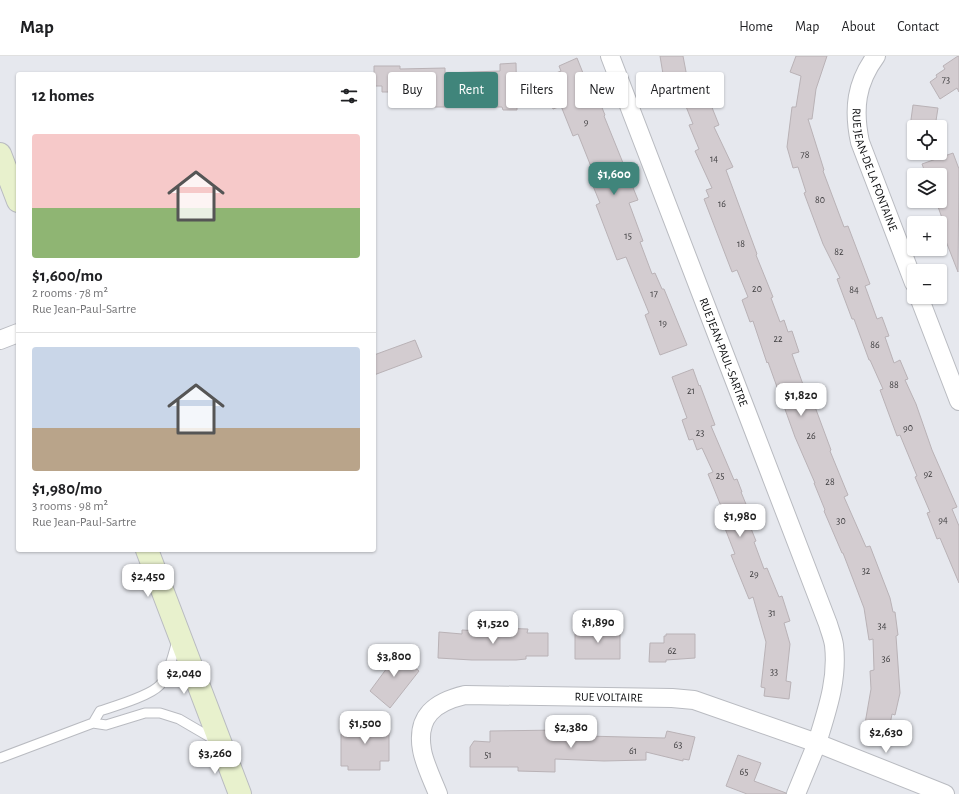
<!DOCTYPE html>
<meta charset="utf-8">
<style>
body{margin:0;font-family:"Alegreya Sans",sans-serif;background:#f6f6f6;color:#202124;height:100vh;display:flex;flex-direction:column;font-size:15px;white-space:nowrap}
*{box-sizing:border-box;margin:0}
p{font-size:13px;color:#757577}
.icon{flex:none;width:22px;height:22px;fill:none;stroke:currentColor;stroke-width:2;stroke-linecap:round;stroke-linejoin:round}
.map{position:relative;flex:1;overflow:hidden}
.panel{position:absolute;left:16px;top:16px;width:360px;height:480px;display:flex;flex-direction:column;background:#fff;border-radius:4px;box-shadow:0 1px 3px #0004}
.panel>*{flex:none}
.top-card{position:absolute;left:388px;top:16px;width:380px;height:36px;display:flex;gap:8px}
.controls{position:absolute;left:907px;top:64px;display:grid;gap:8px}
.controls a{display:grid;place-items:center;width:40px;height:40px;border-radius:4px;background:#fff;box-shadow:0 1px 3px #0004;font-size:20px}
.price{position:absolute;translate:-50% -34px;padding:0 9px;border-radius:8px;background:#fff;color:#222;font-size:13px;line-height:26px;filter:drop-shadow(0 1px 2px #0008)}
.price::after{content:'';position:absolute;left:50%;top:24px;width:12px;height:9px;margin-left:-6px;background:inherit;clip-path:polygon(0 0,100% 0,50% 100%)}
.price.on{background:#40857b;color:#fff}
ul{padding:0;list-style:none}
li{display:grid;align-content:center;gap:8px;height:212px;padding:0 16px}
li+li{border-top:1px solid #e0e0e0}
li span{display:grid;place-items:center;height:124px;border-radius:4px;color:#555}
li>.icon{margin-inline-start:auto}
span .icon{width:72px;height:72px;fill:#fffc;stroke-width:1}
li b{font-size:17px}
h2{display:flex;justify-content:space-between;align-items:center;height:48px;padding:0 16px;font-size:17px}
.tag{padding:0 14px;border-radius:4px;background:#fff;box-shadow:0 1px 3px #0004;font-size:14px;line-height:36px}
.tag.on{background:#40857b;color:#fff}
header{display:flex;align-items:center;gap:24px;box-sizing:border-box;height:56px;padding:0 20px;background:#fff;border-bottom:1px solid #e0e0e0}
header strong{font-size:19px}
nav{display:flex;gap:22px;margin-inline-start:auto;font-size:14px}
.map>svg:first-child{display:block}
.building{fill:#d3ccd0;stroke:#b9b2b6}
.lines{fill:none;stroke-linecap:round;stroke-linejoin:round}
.lane-casing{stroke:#b9bbc1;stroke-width:11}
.street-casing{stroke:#b9bbc1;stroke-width:20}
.secondary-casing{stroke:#b9bbc1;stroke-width:24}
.lane{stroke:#fff;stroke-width:9}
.street{stroke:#fff;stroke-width:18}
.secondary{stroke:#e8f1cd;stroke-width:22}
.labels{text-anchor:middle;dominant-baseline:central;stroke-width:4;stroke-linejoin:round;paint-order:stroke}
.number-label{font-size:10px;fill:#3e3d3f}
.street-label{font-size:12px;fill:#0c0d0f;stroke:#f3f5fc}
</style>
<header>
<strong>Map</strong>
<nav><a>Home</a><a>Map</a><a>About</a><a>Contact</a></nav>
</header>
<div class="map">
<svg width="959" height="738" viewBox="0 0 959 738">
<rect width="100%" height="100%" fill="#e6e8ee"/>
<path class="building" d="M660,0H683L687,21L664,24Z
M796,0H827L816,33L812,63H808L824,114L823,115L844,171L848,170L870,228L865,230L877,263L882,261L889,280L885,281L894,307L900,304L908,323L905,324L916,348L932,394L957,451L952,453L959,470V527L940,482L937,483L927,457L930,456L915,421L917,420L900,379L897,380L880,334L883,333L870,304H869L854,263H852L837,223L840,222L823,188L804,137L806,136L798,111L793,112L787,91L792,51H796L801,20L790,16Z
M958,0H959V36L957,32L940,43L930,26L937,21L936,19L945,13L943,10Z
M577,2L583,17L580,18L591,45L598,42L605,59L604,60L638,144L629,147L643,185L640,186L652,218L655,217L662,233H664L687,289L660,299L645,259L649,257L626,201L617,204L596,149L600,147L593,130L598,128L578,78L573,80L561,50L553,53L541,23L561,15L559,10Z
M516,7L517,54H503L502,51H413V36H382V30H374V10H400V13L445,12V17L500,15V8Z
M707,39L719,69L714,71L733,111L726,114L757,198L756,199L773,241L771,242L780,266L784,264L788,276L792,275L799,296L792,298L805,334L808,332L831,394L830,395L848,439L844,441L866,491L870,490L890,542L893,556H895L898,579L896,580L900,637L895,659L892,658L887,684L863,679L871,633L870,615L874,614L873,583L869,584L864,552L843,497H842L824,455L825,454L814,427H815L795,381L768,306L767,307L753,265L750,266L742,244L748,241L737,214L732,216L704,143L709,141L706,134L712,132L695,95L699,93L689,69L693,68L685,48Z
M913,49L938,52L935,71H910Z
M953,97L959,113L958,216L940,170V167L938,164L942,162L936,145H940V119H926L922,108Z
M415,284L422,301L374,319V299Z
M693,313L699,330L700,329L715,369L711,370L734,424L737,423L742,436H741L750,458L746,460L756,485L754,486L764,513L767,512L779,541L782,540L790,565L784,567L790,588L786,625L791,626L789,643L764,640L765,632L761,631L766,586L753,541L749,543L731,499L735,498L717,452L721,450L708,418L713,416L702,392L697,394L693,383L689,384L682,364L687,362L672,321Z
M497,572L528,573L527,577H548V600H526V603L516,604H472L438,602L439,576L462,578V574L497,576Z
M575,572H620V603H575Z
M666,578H695V602L666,604V606H649L650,587H664V580H666Z
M390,591L419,615L390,652L370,635L387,612L379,605Z
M346,665H389V705H380V714H348V710H341V678L346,679Z
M560,672L587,673L586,680L665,682L667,675L695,681L689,704L683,703V705L646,696V704L604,705L555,703V716L518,715V711H470V691L474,685L490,686V675L560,674Z
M738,699L761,707L754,725L786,737V738H747L726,730Z"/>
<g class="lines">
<defs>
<path id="lane" d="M93,667L100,655C115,650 150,640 160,629C169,619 173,598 177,585
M0,702L93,667L106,669L145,657H160L179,663L215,684"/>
<g id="street">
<path id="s1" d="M610,0L828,568C830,575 833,582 834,589C838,624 827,654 817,687L945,738"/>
<path id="s2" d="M876,0C856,27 853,53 860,86L914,227"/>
<path d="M919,241L959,345"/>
<path d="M0,284L18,277"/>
<path id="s3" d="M438,738C433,725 424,707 422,694C416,660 435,646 465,639L672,642L694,644L817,687L796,738"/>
</g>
<path id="secondary" d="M0,98L18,145
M147,494L240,738"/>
</defs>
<use href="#lane" class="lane-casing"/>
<use href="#street" class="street-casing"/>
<use href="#secondary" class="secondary-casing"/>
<use href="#lane" class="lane"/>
<use href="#street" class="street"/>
<use href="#secondary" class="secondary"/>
</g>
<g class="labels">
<g class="number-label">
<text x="946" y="24">73</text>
<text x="586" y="66">9</text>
<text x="805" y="99">78</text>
<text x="714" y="103">14</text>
<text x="820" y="144">80</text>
<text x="722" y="148">16</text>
<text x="628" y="180">15</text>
<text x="741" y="188">18</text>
<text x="839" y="196">82</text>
<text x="757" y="233">20</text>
<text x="854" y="234">84</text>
<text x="654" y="238">17</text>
<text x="663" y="267">19</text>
<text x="778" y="283">22</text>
<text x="875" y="289">86</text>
<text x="894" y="329">88</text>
<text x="691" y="335">21</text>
<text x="908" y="372">90</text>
<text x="700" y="377">23</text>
<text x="811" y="380">26</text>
<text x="928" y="418">92</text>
<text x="720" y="420">25</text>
<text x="830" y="426">28</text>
<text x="943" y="464">94</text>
<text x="841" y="465">30</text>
<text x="866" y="515">32</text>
<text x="754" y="518">29</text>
<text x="772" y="557">31</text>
<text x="882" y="570">34</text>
<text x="672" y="595">62</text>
<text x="886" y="603">36</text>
<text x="774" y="616">33</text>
<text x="678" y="689">63</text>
<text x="633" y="695">61</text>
<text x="488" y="699">51</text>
<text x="744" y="716">65</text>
</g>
<g class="street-label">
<text stroke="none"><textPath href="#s2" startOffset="121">RUE JEAN-DE LA FONTAINE</textPath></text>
<text stroke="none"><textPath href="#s1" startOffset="317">RUE JEAN-PAUL-SARTRE</textPath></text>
<text stroke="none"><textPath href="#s3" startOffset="270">RUE VOLTAIRE</textPath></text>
</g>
</g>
</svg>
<div class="controls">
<a><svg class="icon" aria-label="locate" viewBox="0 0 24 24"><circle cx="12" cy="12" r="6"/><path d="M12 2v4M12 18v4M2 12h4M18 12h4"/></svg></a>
<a><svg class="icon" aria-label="layers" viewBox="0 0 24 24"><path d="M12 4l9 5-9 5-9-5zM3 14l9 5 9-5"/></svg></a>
<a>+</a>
<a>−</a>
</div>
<b class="price on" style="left:614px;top:140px">$1,600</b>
<b class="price" style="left:801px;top:361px">$1,820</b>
<b class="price" style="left:740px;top:482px">$1,980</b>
<b class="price" style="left:148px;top:542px">$2,450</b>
<b class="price" style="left:598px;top:588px">$1,890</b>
<b class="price" style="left:493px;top:589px">$1,520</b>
<b class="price" style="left:394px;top:622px">$3,800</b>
<b class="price" style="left:184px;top:639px">$2,040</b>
<b class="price" style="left:365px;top:689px">$1,500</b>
<b class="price" style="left:571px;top:693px">$2,380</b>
<b class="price" style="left:886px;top:698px">$2,630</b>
<b class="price" style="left:215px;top:719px">$3,260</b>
<div class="top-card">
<a class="tag">Buy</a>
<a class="tag on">Rent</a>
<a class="tag">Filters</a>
<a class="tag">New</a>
<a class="tag">Apartment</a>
</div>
<section class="panel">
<h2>12 homes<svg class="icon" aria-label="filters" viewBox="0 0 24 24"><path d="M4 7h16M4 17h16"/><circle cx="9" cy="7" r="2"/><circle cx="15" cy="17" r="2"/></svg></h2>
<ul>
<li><span style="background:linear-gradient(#f6c9c9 60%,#8fb573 0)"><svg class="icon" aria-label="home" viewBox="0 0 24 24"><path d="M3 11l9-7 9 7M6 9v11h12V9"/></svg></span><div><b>$1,600/mo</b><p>2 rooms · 78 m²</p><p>Rue Jean-Paul-Sartre</p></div></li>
<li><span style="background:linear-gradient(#c9d6e8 65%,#b9a48a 0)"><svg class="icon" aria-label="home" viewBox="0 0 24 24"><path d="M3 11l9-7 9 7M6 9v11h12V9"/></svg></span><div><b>$1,980/mo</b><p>3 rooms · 98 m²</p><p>Rue Jean-Paul-Sartre</p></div></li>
</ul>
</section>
</div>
